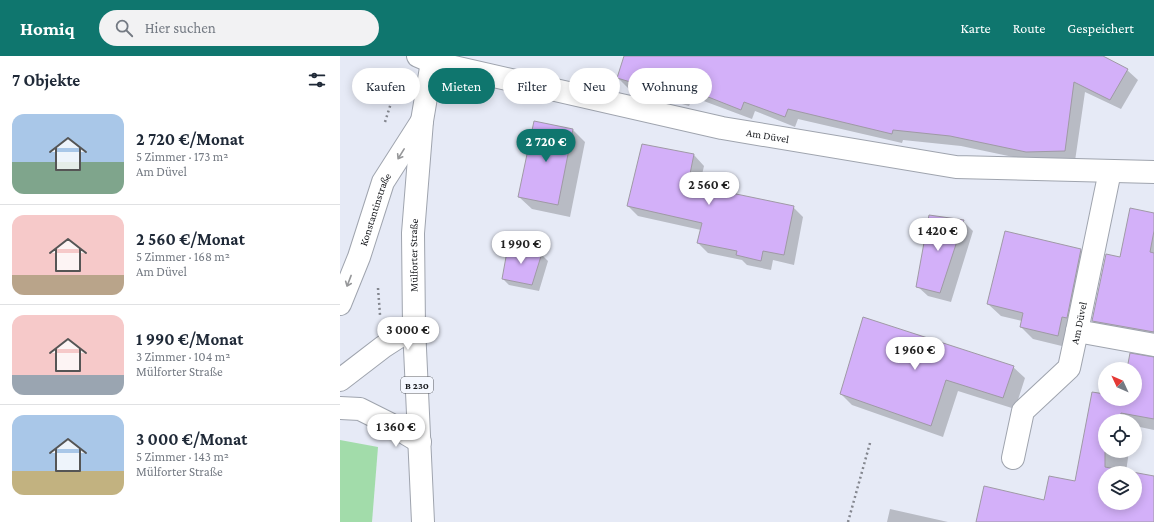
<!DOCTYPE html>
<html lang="de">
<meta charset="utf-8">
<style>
body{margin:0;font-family:"Crimson Pro",serif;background:#f2f2f3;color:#1f2937;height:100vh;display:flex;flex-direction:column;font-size:15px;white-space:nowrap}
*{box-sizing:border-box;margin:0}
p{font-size:13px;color:#747a83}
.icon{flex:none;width:22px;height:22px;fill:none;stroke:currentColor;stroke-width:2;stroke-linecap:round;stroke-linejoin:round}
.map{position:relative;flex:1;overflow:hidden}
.panel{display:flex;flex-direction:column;background:#fff;width:340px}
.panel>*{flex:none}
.hud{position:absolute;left:12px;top:12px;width:380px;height:36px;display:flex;gap:8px}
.needle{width:26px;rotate:314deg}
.tools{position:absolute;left:758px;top:306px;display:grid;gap:8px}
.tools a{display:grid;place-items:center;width:44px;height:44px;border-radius:50%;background:#fff;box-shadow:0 2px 10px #0003;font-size:20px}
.price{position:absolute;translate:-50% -34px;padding:0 9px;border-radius:14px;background:#fff;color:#222;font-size:13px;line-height:26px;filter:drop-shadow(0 1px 2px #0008)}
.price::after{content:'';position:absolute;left:50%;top:24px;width:12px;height:9px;margin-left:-6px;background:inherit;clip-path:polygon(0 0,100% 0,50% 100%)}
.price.current{background:#0f766e;color:#fff}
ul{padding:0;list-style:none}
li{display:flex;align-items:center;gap:12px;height:100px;padding:0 12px}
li+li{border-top:1px solid #e0e1e3}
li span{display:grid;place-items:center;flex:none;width:112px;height:80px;border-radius:12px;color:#555}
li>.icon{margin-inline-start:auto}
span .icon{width:48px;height:48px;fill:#fffc;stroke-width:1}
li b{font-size:17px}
h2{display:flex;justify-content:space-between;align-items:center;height:48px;padding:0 12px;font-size:17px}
.tag{padding:0 14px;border-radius:18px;background:#fff;box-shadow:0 2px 10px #0003;font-size:14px;line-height:36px}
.tag.current{background:#0f766e;color:#fff}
header{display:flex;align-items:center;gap:24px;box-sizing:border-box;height:56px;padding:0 20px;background:#0f766e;color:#fff}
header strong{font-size:19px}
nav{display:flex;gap:22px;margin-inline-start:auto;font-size:14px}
.search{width:280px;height:36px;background:#f2f2f3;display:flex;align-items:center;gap:10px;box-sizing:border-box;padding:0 14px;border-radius:22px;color:#747a83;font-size:15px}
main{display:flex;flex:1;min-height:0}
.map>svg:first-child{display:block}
.green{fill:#a2dcaa}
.shadow{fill:#0003}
.building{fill:#d3b0f9;stroke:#9f9aa5;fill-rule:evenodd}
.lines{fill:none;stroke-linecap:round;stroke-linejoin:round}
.minor-casing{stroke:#9fa4ae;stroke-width:24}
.major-casing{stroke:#9fa4ae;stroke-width:24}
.path{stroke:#83868e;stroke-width:2.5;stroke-dasharray:2 3;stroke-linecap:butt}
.minor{stroke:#fff;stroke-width:22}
.major{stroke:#fff;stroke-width:22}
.oneway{stroke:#969799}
.labels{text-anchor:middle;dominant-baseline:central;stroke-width:3;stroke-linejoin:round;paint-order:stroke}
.shield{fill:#f5f8ff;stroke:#595b60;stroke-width:1}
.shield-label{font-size:10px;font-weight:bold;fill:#16181c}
.street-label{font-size:11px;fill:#16181c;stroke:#f5f8ff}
</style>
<header>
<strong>Homiq</strong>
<div class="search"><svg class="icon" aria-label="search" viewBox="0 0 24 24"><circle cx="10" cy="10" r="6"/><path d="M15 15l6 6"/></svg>Hier suchen</div>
<nav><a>Karte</a><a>Route</a><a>Gespeichert</a></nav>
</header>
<main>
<section class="panel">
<h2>7 Objekte<svg class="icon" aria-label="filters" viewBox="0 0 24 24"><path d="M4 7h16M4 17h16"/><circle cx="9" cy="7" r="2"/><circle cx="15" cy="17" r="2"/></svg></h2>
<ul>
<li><span style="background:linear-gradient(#a9c7e8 60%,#7fa58c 0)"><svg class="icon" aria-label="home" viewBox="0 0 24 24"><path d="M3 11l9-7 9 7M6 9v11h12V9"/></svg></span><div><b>2 720 €/Monat</b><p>5 Zimmer · 173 m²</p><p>Am Düvel</p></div></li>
<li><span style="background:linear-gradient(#f6c9c9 75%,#b9a48a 0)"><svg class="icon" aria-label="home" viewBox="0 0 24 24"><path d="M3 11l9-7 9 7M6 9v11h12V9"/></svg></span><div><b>2 560 €/Monat</b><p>5 Zimmer · 168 m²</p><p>Am Düvel</p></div></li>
<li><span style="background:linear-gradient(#f6c9c9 75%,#9aa5b1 0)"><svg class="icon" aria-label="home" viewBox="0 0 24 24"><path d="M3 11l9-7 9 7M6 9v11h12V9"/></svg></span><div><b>1 990 €/Monat</b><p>3 Zimmer · 104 m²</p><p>Mülforter Straße</p></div></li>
<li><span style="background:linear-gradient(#a9c7e8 70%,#c2b280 0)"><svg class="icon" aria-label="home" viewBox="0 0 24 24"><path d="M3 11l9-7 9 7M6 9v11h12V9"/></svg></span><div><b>3 000 €/Monat</b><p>5 Zimmer · 143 m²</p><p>Mülforter Straße</p></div></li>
</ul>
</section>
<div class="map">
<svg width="814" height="466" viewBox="0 0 814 466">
<rect width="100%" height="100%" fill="#e6eaf6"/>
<path class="green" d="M0,384L38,391L32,466H0Z"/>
<path class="shadow" d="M285,0H760L787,14L798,24L781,53L745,36L735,105L697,106L621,90L563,84L562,87L458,63L455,71L415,55L412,63L353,41L349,50L289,33L278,22Z
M233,74L245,86L230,161L192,153L179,141Z
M354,99L364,110L360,127L372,129L378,135L453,151L463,161L454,209L433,204L431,214L407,209L402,204L368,197L358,187L361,174L298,160L288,150Z
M814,158V281L760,271L753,265Z
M623,165L633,175L611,246L588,240L577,230Z
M741,194L753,206L730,292L693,283L681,271L682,265L661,260L648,248Z
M201,198L208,205L199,235L169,229L163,223Z
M814,302V374L795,370V365H765V395H789L786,416L793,417H765V447H795V417L814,421V466H637L705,445L736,427L765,339V343H795V313H788Z
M673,311L685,322L675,353L618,335L603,381L512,349L501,338Z
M550,453L608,466H547Z"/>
<path class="building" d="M284,0H763L788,13L770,44L734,26L725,95L686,96L610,80L553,74L552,78L448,53L445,61L404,46L401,54L343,31L338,40L277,22Z
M194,65L233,73L218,149L178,141Z
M302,88L354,98L349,123L372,128V133L454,150L444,199L423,195L421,205L396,199L397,195L357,187L362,167L287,150Z
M790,152L814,157V175L810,196L814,197V276L752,265L766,198L780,201Z
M589,159L624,164L600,237L576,231Z
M665,175L741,193L727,262L722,261L718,280L680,271L683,257L647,248Z
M168,190L202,197L192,229L162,223Z
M523,261L674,310L663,342L606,324L591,370L500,338Z
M790,297L814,301V363L781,357L779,365H765V411L814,420V466H636L644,430L704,444L709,420L735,425L752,336L765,338V343H795V313H787ZM765,417H795V447H765Z"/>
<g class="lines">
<defs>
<g id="minor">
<path id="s1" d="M78,0L92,6L382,72L616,111L814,116"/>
<path id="s2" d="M0,248L19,201L43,126L82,65"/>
<path d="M737,275L814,289"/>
<path d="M0,324L43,291L74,271"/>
<path d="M0,352L20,353L50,368L80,386"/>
<path id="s3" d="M673,402L683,355L729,312L737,275L770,115"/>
</g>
<g id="major">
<path id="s4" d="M83,466L74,271L73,177L82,65L93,0"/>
</g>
</defs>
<use href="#minor" class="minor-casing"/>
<use href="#major" class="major-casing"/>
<path class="path" d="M45,66L58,25
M38,232L40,259
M508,466L530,387"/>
<use href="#minor" class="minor"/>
<use href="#major" class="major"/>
</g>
<defs><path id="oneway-shaft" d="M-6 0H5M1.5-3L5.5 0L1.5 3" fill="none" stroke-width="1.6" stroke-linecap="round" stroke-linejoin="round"/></defs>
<g class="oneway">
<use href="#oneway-shaft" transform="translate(61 98) rotate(122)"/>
<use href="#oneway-shaft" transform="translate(9 225) rotate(111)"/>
</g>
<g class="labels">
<rect class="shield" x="61" y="321" width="32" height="16" rx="3"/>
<g class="shield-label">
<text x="77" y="329">B 230</text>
</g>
<g class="street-label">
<text stroke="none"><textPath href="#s1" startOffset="359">Am Düvel</textPath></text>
<text stroke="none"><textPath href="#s2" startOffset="101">Konstantinstraße</textPath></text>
<text stroke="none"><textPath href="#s4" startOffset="267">Mülforter Straße</textPath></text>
<text stroke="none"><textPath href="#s3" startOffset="157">Am Düvel</textPath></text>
</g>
</g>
</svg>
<div class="tools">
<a><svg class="needle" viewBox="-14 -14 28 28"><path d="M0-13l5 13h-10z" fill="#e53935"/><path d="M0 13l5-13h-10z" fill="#747a83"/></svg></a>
<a><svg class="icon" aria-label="locate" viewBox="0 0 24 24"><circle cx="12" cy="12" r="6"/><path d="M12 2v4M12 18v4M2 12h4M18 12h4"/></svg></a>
<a><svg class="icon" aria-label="layers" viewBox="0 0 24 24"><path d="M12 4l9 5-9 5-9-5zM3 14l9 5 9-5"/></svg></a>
</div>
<b class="price current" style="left:206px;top:107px">2 720 €</b>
<b class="price" style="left:369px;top:150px">2 560 €</b>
<b class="price" style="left:598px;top:196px">1 420 €</b>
<b class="price" style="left:181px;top:209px">1 990 €</b>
<b class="price" style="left:68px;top:295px">3 000 €</b>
<b class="price" style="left:575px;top:315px">1 960 €</b>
<b class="price" style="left:56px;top:392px">1 360 €</b>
<div class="hud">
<a class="tag">Kaufen</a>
<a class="tag current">Mieten</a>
<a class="tag">Filter</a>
<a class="tag">Neu</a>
<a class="tag">Wohnung</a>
</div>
</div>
</main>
